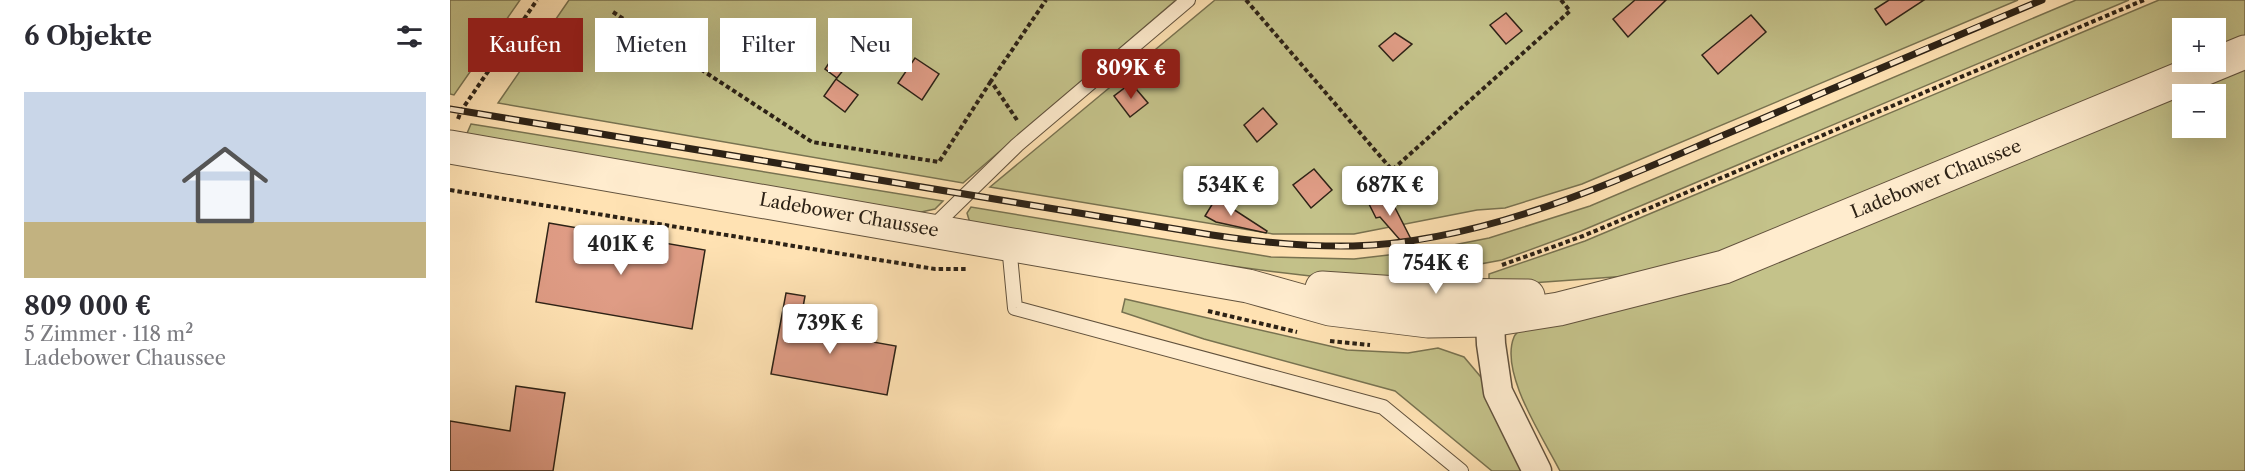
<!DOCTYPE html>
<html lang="de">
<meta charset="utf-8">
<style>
body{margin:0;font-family:"Libre Caslon Text",serif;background:#f7f7f7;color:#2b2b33;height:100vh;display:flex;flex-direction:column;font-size:22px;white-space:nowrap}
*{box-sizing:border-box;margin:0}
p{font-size:20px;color:#7c7c81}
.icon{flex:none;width:33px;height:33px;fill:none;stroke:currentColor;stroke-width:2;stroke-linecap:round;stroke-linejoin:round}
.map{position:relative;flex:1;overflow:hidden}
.side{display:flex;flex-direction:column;background:#fff;width:450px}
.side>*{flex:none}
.banner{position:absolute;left:18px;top:18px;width:570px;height:54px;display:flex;gap:12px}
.fabs{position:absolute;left:1722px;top:18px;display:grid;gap:12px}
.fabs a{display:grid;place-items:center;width:54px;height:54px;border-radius:0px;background:#fff;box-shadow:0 6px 24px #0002;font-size:30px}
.price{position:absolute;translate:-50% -51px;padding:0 14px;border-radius:6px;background:#fff;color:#222;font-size:20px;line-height:39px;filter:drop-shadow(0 2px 3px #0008)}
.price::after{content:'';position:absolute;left:50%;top:36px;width:18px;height:14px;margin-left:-9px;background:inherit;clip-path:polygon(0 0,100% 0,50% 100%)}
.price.selected{background:#8f2418;color:#fff}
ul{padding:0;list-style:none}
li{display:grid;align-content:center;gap:12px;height:318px;padding:0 24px}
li+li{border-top:2px solid #e1e1e2}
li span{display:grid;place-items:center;height:186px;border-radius:0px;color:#555}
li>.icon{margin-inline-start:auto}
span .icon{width:108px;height:108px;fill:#fffc;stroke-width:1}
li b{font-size:26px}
h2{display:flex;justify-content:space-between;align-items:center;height:72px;padding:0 24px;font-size:26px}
.pill{padding:0 21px;border-radius:0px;background:#fff;box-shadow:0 6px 24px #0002;font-size:21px;line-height:54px}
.pill.selected{background:#8f2418;color:#fff}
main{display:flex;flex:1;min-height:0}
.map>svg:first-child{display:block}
.green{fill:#c4c28a;stroke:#787250;stroke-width:1.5;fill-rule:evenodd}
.building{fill:#df9c85;stroke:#2d2216;stroke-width:1.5}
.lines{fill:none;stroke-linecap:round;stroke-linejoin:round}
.service-casing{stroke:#62523d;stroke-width:16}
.minor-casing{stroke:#62523d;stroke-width:31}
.tertiary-casing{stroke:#62523d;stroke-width:35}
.path{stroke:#2d2216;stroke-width:4;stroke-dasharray:4.5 3;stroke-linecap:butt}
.service{stroke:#ffecce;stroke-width:14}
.minor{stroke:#ffecce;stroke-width:28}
.tertiary{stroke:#ffecce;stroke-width:33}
.rail-casing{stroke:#2d2216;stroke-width:7}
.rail{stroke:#ffecce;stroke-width:4.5;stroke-dasharray:14;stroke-linecap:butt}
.labels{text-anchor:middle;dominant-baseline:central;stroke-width:6;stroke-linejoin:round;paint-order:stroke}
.street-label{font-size:18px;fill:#2d2216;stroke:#ffecce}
</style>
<main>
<section class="side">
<h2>6 Objekte<svg class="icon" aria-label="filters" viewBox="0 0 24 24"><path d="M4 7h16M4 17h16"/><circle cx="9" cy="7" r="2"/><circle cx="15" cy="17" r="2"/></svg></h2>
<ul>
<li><span style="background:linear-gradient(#c9d6e8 70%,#c2b280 0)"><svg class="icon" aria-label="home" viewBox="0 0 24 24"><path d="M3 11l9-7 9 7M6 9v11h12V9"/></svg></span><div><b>809 000 €</b><p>5 Zimmer · 118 m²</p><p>Ladebower Chaussee</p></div></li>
</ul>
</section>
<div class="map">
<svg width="1795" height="471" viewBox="0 0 1795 471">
<rect width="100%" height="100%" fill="#ffe2b3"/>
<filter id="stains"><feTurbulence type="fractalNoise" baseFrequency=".00333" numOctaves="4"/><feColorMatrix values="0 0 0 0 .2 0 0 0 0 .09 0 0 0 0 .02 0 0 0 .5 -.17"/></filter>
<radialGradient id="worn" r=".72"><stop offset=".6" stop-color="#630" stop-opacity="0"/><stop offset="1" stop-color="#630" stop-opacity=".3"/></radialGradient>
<path class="green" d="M0,0H70L4,95L0,94Z
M119,0H726L513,183L48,103Z
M765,0H1568L1132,184L1055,208L1027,210L904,234H823L540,187Z
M1626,0H1679L1131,231L1052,260L971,275L966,285C815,276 668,249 520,223L517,213L521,207L821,257L904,259L973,251L1039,238L1140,206Z
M1709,0H1795V38L1766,50V28H1732V62L1269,254L1178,276L1039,286V274L1135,241Z
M1795,65V471H1110C1094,439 1049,373 1064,337C1066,332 1073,328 1077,324ZM1732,94H1766V128H1732Z
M21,124L493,201L485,209L462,214L15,138Z
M675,299L897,350L958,353L988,348L1014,357L1035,382L1074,471H1042L945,391L754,339L672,312Z"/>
<path class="building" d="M1185,0H1216L1178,37L1163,19Z
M1439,0H1474L1436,25L1425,9Z
M1056,13L1072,31L1056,44L1040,25Z
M1301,15L1316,32L1268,74L1252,55Z
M408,19L425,30L422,34L426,36L416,52L410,49L387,78L375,69Z
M945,33L962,44L943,61L929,46Z
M465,58L489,74L472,100L448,83Z
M386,79L408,95L395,112L374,96Z
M681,83L698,103L680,117L664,96Z
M813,108L827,124L807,142L794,125Z
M864,169L882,190L861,208L843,185Z
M936,190L964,245L958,249L930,217L926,218L917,200Z
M766,198L817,231L816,233L766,222L755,216Z
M99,223L255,250L242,329L86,302Z
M336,293L355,296L349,329L446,346L437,395L321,374Z
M66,386L115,393L103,471H0V421L60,431Z"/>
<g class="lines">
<defs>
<path id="service" d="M482,228L567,145L738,0
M559,245L565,308L933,407L1011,471"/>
<path id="minor" d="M1039,300L1041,344L1048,392L1087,471"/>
<path id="tertiary" d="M0,147L798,286L880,309L978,321L1040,320L1109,309L1274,267L1795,52
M872,288L977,295L1078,296"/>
</defs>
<use href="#service" class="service-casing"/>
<use href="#minor" class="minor-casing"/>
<use href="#tertiary" class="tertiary-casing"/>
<path class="path" d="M796,0L942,170L1120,11L1111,0
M163,12L362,142L489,162L541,81
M8,119L11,111L87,0
M567,120L541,81L596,0
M0,190L485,269H518
M1052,265L1133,236L1694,0
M758,311L847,332
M880,341L920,345"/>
<use href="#service" class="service"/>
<use href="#minor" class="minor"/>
<use href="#tertiary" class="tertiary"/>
<defs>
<path id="rail" d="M0,109L762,235C809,242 855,247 903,246C1033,242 1156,185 1274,135C1380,90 1486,44 1592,0"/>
</defs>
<use href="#rail" class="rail-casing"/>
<use href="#rail" class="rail"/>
</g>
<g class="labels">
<g class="street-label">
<text transform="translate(1486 179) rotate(-22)">Ladebower Chaussee</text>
<text transform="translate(399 215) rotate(10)">Ladebower Chaussee</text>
</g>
</g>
<rect width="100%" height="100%" filter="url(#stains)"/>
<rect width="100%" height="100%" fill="url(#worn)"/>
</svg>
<div class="fabs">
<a>+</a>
<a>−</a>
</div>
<b class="price selected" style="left:681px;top:100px">809K €</b>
<b class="price" style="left:781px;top:217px">534K €</b>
<b class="price" style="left:940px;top:217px">687K €</b>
<b class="price" style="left:171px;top:276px">401K €</b>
<b class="price" style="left:986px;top:295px">754K €</b>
<b class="price" style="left:380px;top:355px">739K €</b>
<div class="banner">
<a class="pill selected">Kaufen</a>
<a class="pill">Mieten</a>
<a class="pill">Filter</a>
<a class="pill">Neu</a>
</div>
</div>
</main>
